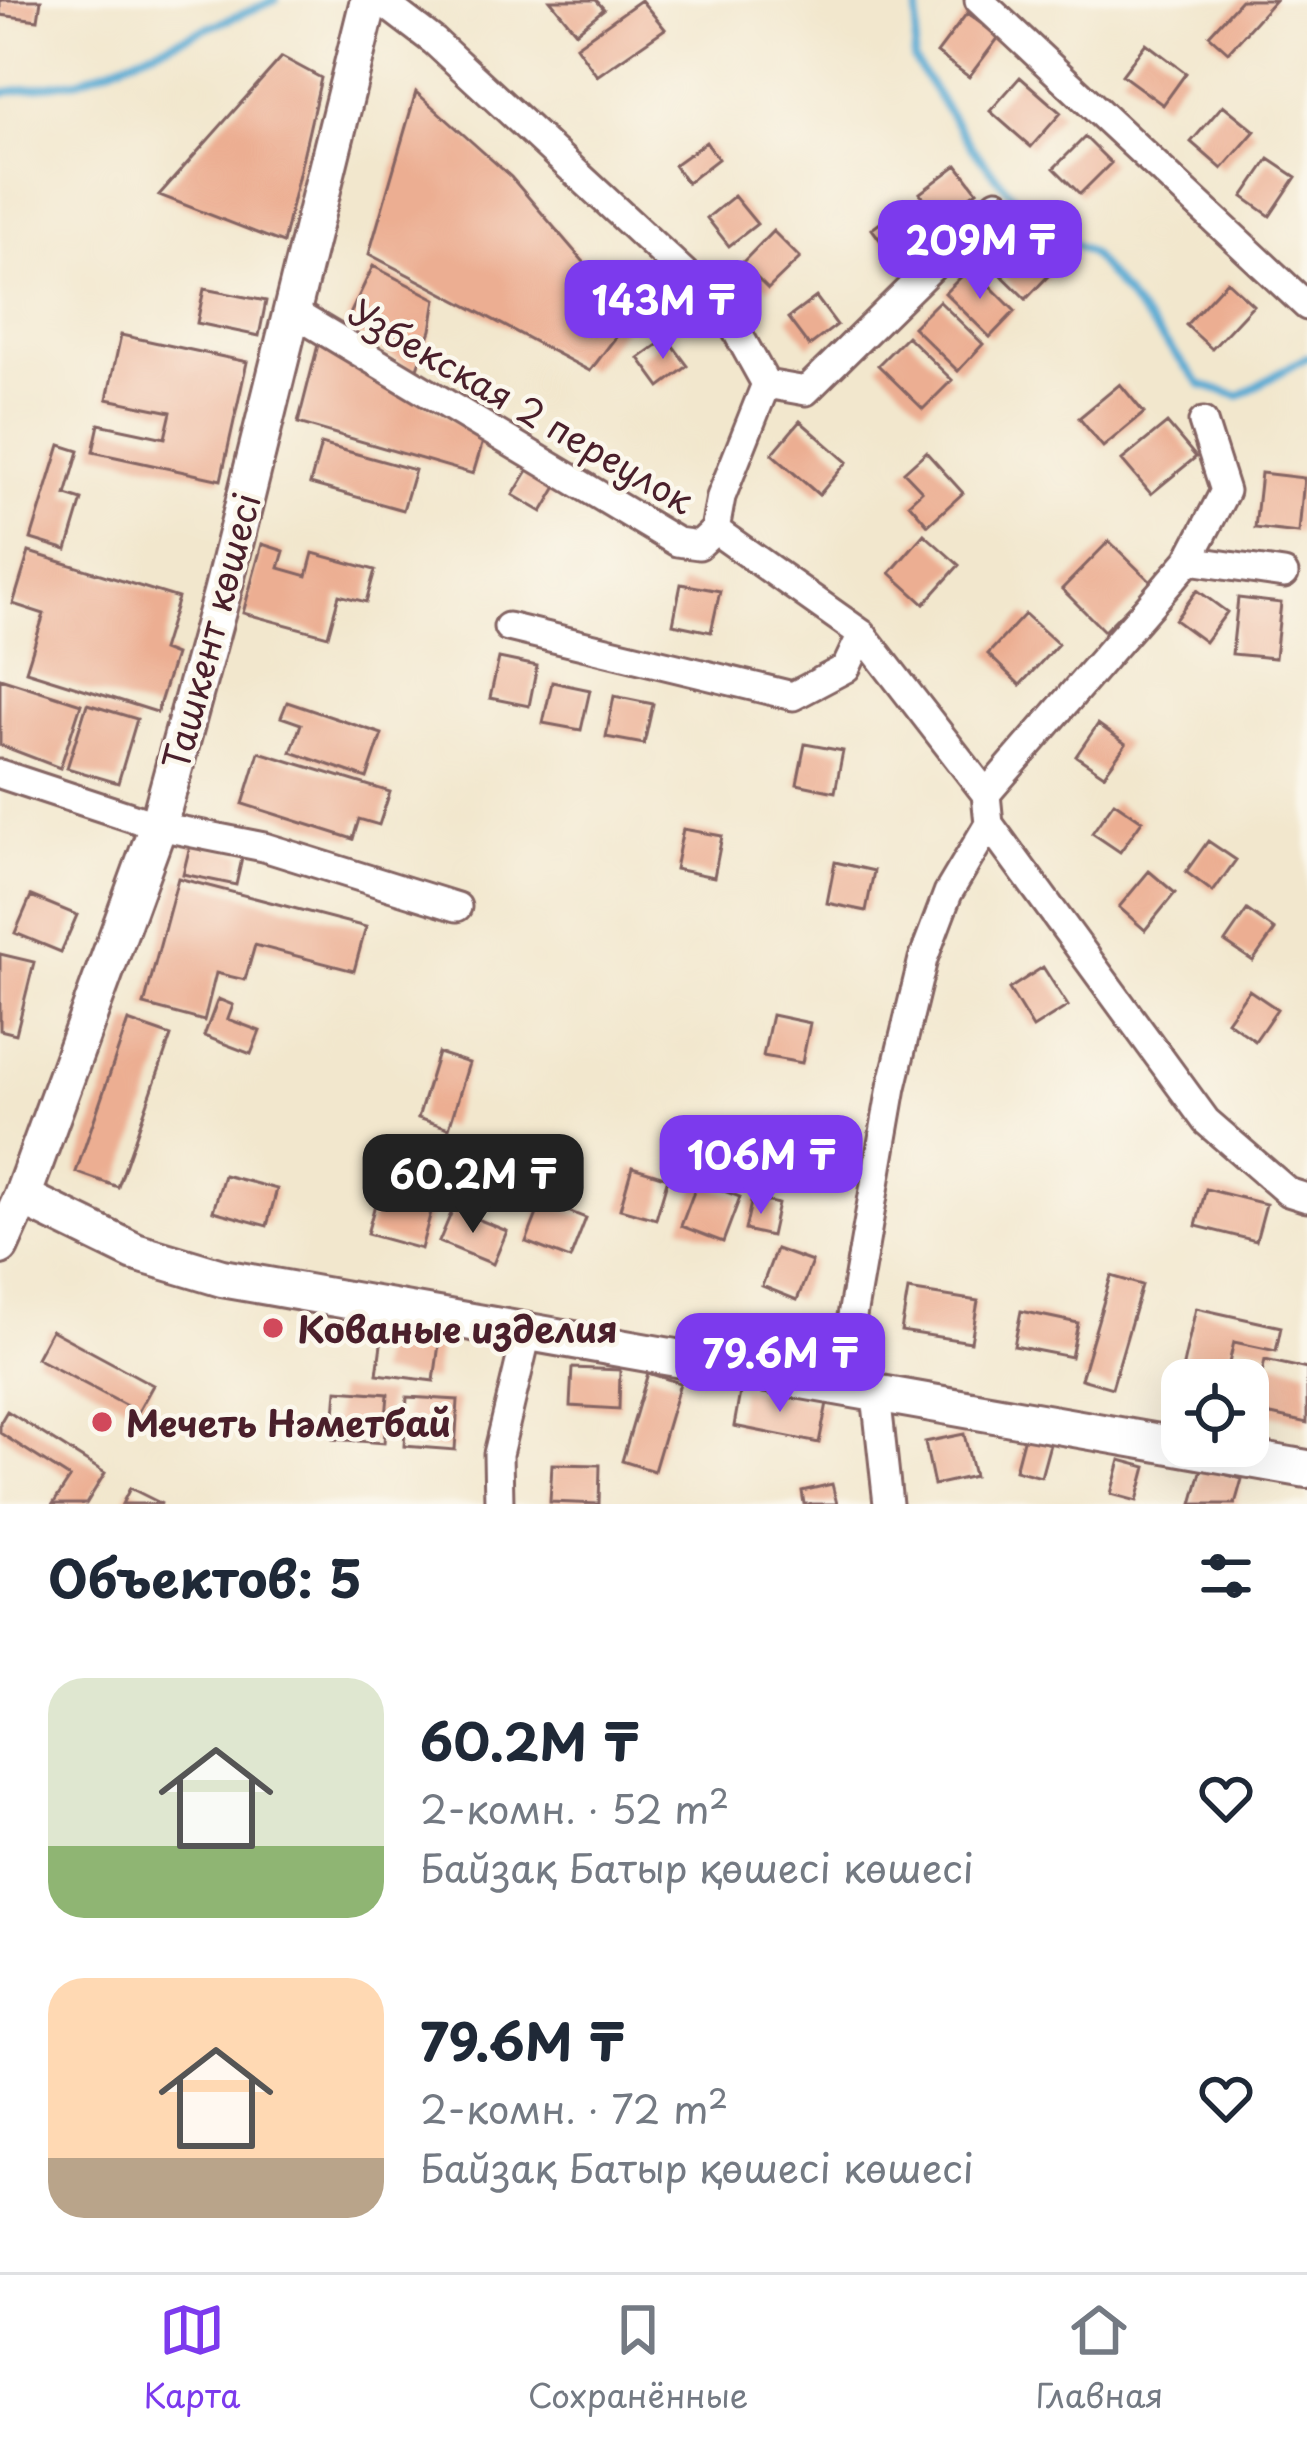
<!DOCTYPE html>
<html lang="ru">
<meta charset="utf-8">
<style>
body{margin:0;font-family:"Playpen Sans",sans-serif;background:#f6f6f7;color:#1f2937;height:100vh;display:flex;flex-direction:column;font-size:45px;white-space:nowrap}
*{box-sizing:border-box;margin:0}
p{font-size:39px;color:#747a83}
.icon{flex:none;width:66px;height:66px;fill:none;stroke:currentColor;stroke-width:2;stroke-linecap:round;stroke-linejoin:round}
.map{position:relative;height:1504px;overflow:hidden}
.details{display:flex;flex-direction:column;background:#fff;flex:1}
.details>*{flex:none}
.buttons{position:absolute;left:1161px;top:1359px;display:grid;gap:24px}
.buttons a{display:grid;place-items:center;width:108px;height:108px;border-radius:24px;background:#fff;box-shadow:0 12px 48px #0002;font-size:60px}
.price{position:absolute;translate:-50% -102px;padding:0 27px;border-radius:24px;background:#7c3aed;color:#fff;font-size:39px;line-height:78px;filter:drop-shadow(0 3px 6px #0008)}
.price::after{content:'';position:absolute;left:50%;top:72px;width:36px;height:27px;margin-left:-18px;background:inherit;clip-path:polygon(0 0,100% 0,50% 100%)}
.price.on{background:#222;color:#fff}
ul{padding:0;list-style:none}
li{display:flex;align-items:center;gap:36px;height:300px;padding:0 48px}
li span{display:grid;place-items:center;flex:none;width:336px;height:240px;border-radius:36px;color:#555}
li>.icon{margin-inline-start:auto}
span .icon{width:144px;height:144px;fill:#fffc;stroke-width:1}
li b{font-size:51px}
h2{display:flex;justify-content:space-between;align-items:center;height:144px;padding:0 48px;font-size:51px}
.menu{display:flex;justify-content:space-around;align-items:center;height:168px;border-top:3px solid #e0e1e3;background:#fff;font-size:33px;color:#747a83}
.menu a{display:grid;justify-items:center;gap:6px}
.menu .on{color:#7c3aed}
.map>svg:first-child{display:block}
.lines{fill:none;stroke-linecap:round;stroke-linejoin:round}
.stream{stroke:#58aad3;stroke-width:8}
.building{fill:#ecae92}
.minor-casing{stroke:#856564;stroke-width:33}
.major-casing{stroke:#856564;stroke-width:42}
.minor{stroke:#fff;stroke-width:27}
.major{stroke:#fff;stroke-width:36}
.poi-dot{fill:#d1495b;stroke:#fbf7ec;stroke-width:4.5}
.labels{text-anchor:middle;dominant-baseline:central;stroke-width:9;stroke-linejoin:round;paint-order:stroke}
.street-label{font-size:36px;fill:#4a1f2b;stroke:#fbf7ec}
.poi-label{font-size:36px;font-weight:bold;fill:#4a1f2b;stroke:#fbf7ec;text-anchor:start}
</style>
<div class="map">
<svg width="1307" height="1504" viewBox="0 0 1307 1504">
<rect width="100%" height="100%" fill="#fbf7ec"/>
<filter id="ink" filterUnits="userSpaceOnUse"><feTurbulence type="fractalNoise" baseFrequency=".00833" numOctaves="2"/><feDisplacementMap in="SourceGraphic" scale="24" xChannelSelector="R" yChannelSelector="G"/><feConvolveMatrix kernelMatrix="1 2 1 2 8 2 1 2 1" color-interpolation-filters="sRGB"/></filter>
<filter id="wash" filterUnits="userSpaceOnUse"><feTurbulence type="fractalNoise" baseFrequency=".004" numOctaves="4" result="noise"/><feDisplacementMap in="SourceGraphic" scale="48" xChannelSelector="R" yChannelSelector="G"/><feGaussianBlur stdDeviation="2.7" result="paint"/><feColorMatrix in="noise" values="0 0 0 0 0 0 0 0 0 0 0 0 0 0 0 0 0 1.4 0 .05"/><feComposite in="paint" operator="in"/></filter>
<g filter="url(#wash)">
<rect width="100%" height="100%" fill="#f2e7cd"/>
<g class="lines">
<path class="stream" d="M919,0L914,60L972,148L1035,221L1090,253L1201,385L1239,396L1307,357
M0,93L80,80L276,0"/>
</g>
<g id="blocks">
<path class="building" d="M0,0H41L38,20L0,15Z
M550,0H596L604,9L576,32Z
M641,0L665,29L597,76L576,46Z
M1241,0H1275L1228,52L1209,35Z
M967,13L999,37L969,77L937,53Z
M1146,43L1186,73L1163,105L1122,75Z
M282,57L321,78L283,243L159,195Z
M1020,77L1061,113L1031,147L990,111Z
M416,92L511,177L631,317L590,371L369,254Z
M1223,105L1255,131L1222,169L1191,142Z
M1085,137L1111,163L1080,194L1054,168Z
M706,142L718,159L687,183L674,165Z
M1269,159L1296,177L1270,216L1243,197Z
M957,165L977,191L939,218L920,193Z
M734,196L757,224L729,246L707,218Z
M909,201L928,227L891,255L872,229Z
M1007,229L1051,273L1026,299L981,255Z
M773,231L800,258L768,289L742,263Z
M373,266L436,299L431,330L416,371L344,327Z
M971,267L1015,311L990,337L945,293Z
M1227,281L1253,305L1212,349L1186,325Z
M204,289L266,301L259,336L197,323Z
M816,297L837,325L809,346L788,318Z
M939,301L983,344L958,371L913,327Z
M121,335L247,362L221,480L93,452L99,424L165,438L171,412L107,399Z
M907,336L952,380L923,409L878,365Z
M667,338L688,366L660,387L639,358Z
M319,341L484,438L473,474L298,423Z
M1120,384L1144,413L1103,447L1079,418Z
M800,421L847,462L819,495L772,454Z
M1167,423L1196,457L1151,494L1122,460Z
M321,444L415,470L403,510L310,484Z
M60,445L79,451L66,495L82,500L67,550L31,539Z
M926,452L963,493L928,525L909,503L922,491L904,472Z
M530,467L558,485L542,512L513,495Z
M1261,473L1304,478L1299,533L1255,528Z
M924,534L959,565L924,604L890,573Z
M1109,541L1152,583L1104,631L1062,589Z
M262,544L284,551L279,568L307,576L313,553L375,570L366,602L339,595L328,636L243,613Z
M29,552L178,598L162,650L175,655L157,712L26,671L44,614L13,604Z
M681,584L720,591L711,632L673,624Z
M1197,590L1227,612L1205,642L1175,620Z
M1238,598L1281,603L1275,658L1232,654Z
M1025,614L1058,644L1020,685L988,654Z
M499,658L537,666L529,706L490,698Z
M0,678L81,704L60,768L0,745Z
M552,682L590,690L581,730L543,723Z
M614,696L653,704L644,744L606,737Z
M287,702L382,734L367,778L291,752L301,724L281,717Z
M87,704L137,719L118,783L67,768Z
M1098,724L1126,744L1104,775L1076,756Z
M805,744L843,751L835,792L797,784Z
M259,752L390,792L379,825L359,819L353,839L243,804Z
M1114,802L1142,821L1120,852L1092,833Z
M683,829L722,836L714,877L675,869Z
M1208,841L1236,860L1213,892L1186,872Z
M191,842L243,854L236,885L183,874Z
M835,862L874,871L866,911L827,903Z
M1149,871L1175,893L1145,930L1119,907Z
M178,878L366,927L354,971L255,945L245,980L216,973L204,1021L144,1005Z
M31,896L77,915L61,952L15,933Z
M1247,910L1275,930L1253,961L1225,942Z
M0,954L34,962L16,1034L0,1030Z
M1043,967L1068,1006L1033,1028L1009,989Z
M1249,990L1277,1009L1255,1041L1227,1021Z
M218,999L233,1005L228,1019L260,1031L251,1054L204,1036Z
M772,1015L810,1023L802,1063L763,1056Z
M128,1021L171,1036L118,1187L76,1172Z
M438,1053L469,1063L449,1128L418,1118Z
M632,1167L668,1178L656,1219L620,1209Z
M224,1175L277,1189L267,1226L213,1211Z
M698,1181L740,1197L723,1242L681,1226Z
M1206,1189L1266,1204L1256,1241L1196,1226Z
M377,1197L431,1212L421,1249L367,1234Z
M752,1198L778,1204L771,1236L745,1230Z
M542,1201L586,1218L570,1259L526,1242Z
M453,1209L507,1231L493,1264L439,1242Z
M776,1249L812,1262L797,1300L762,1286Z
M1111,1276L1142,1285L1112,1388L1081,1379Z
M908,1290L978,1301L971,1342L901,1331Z
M1196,1308L1281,1327L1276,1351L1234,1342L1225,1380L1181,1374Z
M1021,1311L1078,1323L1071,1357L1014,1346Z
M51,1330L153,1385L138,1412L36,1358Z
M382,1337L439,1344L434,1381L377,1374Z
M1265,1360L1307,1369V1423L1253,1411Z
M572,1368L620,1370L619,1409L570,1406Z
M648,1373L680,1383L654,1471L622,1461Z
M741,1387L827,1403L819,1443L734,1426Z
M337,1390L388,1394L384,1443L333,1439Z
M407,1397L458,1400L455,1450L404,1446Z
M7,1411L105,1473L86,1504H53L70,1478L0,1433V1423Z
M964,1434L974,1476L934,1485L925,1442Z
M1024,1436L1050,1444L1041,1477L1015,1470Z
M1120,1460L1146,1467L1137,1501L1111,1494Z
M552,1464L600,1465L599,1504L550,1502Z
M1202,1468L1242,1479L1235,1504H1192Z
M832,1484L837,1504H804L802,1491Z
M130,1488L162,1504H122Z"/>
</g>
</g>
<g filter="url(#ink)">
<use href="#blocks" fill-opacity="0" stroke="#856564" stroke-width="3"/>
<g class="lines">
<defs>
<path id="minor" d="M380,0L434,41L726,312L766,384L806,391L997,203
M979,0L1307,306
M291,311L677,542L699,545L715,530
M766,384L721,497L715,530L862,634L986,794L989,824L1206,1121L1288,1192L1307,1198
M1189,560L1284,574
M508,627L793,696L846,668L862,634
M0,774L158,826L264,847L457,907
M986,794L1189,560L1225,491L1203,422
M840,1385L892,1087L923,959L948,893L989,824
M876,1394L888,1504
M499,1504L498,1454L528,1329"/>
<path id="major" d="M22,1197L135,1252L222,1278L1307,1469
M0,1246L22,1197L158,826L222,593L369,0"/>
</defs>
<use href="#minor" class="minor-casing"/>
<use href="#major" class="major-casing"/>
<use href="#minor" class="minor"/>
<use href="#major" class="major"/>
</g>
</g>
<g class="poi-dot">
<circle cx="273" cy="1328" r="12"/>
<circle cx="102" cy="1422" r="12"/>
</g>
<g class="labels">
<g class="street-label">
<text transform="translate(522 405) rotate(30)">Узбекская 2 переулок</text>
<text transform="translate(210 631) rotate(-75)">Ташкент көшесі</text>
</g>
<g class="poi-label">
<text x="297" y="1328">Кованые изделия</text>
<text x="126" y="1422">Мечеть Нәметбай</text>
</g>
</g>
</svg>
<div class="buttons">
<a><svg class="icon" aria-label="locate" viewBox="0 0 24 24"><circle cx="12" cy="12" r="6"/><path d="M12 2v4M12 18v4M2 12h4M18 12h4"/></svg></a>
</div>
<b class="price" style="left:980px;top:302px">209M ₸</b>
<b class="price" style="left:663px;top:362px">143M ₸</b>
<b class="price" style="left:761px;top:1217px">106M ₸</b>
<b class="price on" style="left:473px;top:1236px">60.2M ₸</b>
<b class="price" style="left:780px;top:1415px">79.6M ₸</b>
</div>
<section class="details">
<h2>Объектов: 5<svg class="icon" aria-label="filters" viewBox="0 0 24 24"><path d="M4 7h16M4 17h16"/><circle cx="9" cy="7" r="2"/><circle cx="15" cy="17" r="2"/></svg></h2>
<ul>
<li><span style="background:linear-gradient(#dfe7d0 70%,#8fb573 0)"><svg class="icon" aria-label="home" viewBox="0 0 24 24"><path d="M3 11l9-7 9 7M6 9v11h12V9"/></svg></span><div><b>60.2M ₸</b><p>2-комн. · 52 m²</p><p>Байзақ Батыр қөшесі көшесі</p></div><svg class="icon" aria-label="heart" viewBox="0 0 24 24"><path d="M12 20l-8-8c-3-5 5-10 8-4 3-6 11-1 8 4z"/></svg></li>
<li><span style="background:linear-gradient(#ffd9b3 75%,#b9a48a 0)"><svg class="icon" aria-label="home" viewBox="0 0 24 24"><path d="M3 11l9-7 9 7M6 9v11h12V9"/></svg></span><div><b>79.6M ₸</b><p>2-комн. · 72 m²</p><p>Байзақ Батыр қөшесі көшесі</p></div><svg class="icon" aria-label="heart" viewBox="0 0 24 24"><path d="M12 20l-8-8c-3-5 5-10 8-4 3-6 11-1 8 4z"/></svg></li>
</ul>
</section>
<nav class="menu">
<a class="on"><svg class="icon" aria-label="map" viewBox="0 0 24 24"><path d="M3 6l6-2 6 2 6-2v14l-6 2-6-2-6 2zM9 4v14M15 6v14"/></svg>Карта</a>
<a><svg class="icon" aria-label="saved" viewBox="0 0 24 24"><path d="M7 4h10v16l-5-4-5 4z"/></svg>Сохранённые</a>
<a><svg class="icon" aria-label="home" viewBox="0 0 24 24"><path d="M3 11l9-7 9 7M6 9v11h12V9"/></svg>Главная</a>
</nav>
